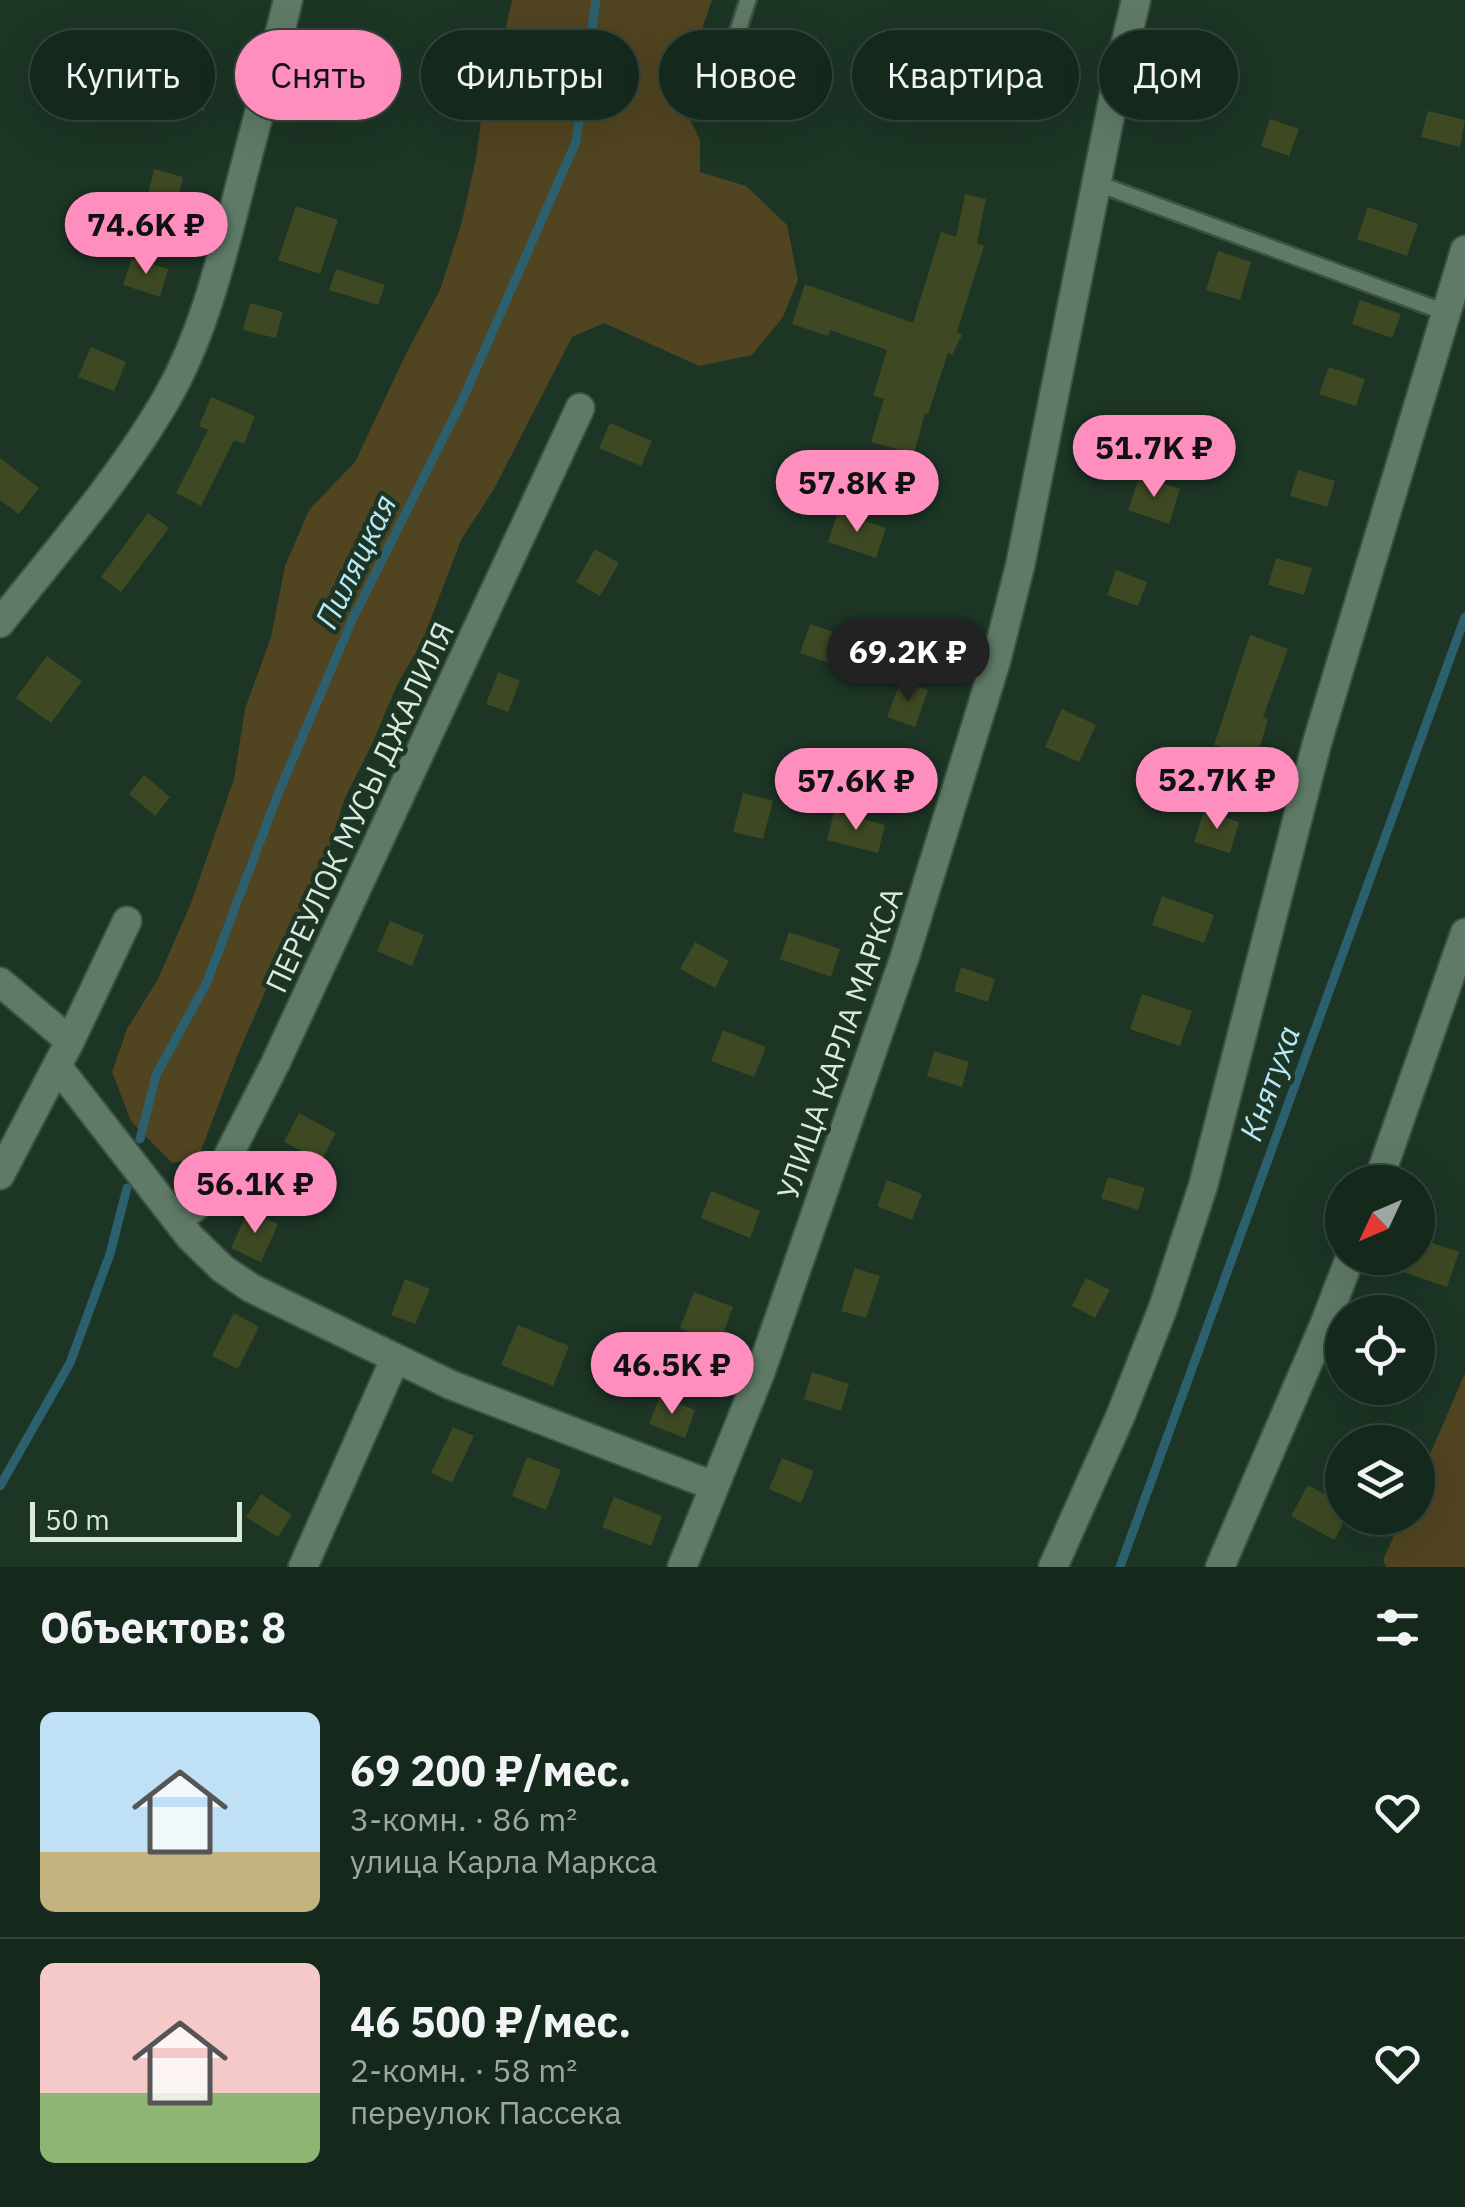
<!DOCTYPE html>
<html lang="ru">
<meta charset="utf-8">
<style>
body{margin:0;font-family:"IBM Plex Sans",sans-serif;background:#223429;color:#f1f3f6;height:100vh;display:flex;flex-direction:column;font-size:38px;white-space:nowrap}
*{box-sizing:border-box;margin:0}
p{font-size:32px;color:#9da6a3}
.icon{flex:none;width:55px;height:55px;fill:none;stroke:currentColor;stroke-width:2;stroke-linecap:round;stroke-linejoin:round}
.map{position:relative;height:1567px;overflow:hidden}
.details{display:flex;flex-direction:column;background:#15281c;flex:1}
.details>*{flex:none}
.banner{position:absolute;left:30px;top:30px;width:1405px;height:90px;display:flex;gap:20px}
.needle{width:65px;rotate:226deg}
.controls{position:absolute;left:1325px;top:1165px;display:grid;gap:20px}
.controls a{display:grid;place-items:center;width:110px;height:110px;border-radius:50%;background:#15281c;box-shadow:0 10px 40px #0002,0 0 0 2px #34443b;font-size:50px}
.scale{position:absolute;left:30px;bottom:25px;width:212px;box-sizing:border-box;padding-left:10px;border:5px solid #dbeadf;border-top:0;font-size:28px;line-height:35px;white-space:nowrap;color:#dbeadf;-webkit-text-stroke:8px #1c3525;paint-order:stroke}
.price{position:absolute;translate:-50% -85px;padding:0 22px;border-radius:35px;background:#fe8ebd;color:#111;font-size:32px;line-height:65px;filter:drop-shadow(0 2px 5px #0008)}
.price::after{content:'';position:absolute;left:50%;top:60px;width:30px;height:22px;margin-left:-15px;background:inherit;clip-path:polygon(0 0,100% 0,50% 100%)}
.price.active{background:#222;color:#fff}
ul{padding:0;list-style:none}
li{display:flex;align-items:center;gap:30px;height:250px;padding:0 40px}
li+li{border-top:2px solid #34443b}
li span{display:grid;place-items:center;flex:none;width:280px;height:200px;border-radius:15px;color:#555}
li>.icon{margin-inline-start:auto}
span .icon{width:120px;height:120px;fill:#fffc;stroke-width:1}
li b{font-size:42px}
h2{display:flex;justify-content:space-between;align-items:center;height:120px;padding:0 40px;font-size:42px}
.tag{padding:0 35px;border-radius:45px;background:#15281c;box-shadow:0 10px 40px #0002,0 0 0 2px #34443b;font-size:35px;line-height:90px}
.tag.active{background:#fe8ebd;color:#111}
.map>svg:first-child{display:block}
.green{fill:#504421}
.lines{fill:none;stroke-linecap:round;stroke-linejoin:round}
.stream{stroke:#2d606e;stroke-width:9}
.building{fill:#3e4924}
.service-casing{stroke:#3c5244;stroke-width:20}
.minor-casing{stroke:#3c5244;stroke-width:32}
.tertiary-casing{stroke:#3c5244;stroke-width:32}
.service{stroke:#5f7a67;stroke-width:15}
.minor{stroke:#5f7a67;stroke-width:28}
.tertiary{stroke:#5f7a67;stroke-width:28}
.labels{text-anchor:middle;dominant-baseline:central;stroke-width:9;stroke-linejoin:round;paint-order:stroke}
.street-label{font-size:30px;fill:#dbeadf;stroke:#1c3525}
.water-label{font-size:32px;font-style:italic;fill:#b9e9f8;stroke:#1c3525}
</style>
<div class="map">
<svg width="1465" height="1567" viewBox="0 0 1465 1567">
<rect width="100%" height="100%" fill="#1c3525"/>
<path class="green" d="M512,0H712L688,70L690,119L700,140V172L746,186L787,225L798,280L783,317L752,355L699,366L604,323L572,337L494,489L461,540L422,642L398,683L372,744L345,798L309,912L272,976L238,1054L198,1158L172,1163L131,1121L112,1072L127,1029L158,979L191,903L234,779L245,709L271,637L285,566L309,510L355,462L406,354L440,290L461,225L476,159L485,89L502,44Z
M1465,1373V1567H1386L1383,1560L1402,1518H1418V1482Z"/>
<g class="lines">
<path class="stream" d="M140,1139L156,1075L207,982L278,794L353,618L462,401L576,142L596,0
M0,1486L70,1363L110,1254L127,1188
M1120,1567L1465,617"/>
</g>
<path class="building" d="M783,31L817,42L808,69L774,58Z
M325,32L349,38L338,78L315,72Z
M862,58L884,64L875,93L854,87Z
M980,63L1018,74L1011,99L973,88Z
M175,77L210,85L204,111L169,103Z
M1428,111L1465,120L1460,147L1421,137Z
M1270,119L1299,129L1289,156L1261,146Z
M154,169L183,177L176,207L147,199Z
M965,194L986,199L977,243L984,246L957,332L962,335L952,355L948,353L928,414L925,413L914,454L871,442L884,399L873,396L887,350L830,330L828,336L792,324L805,284L913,323L941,232L956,237Z
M296,206L338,220L320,274L278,260Z
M1368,207L1418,224L1407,256L1357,239Z
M1218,251L1251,262L1240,300L1206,290Z
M132,258L168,269L160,297L123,285Z
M336,269L385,285L378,305L329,290Z
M1360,300L1401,314L1392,338L1352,324Z
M250,303L283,312L276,338L243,330Z
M91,347L126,362L114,391L78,377Z
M1329,367L1365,379L1356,406L1319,394Z
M211,397L255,416L244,444L234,440L201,506L176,493L208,430L199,426Z
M610,423L652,441L641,466L599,448Z
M0,458L39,488L19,514L0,500Z
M1298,470L1335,481L1327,507L1290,496Z
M1140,475L1180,489L1169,524L1128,510Z
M838,512L886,528L876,558L828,542Z
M148,513L169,528L121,592L101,577Z
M595,549L619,563L600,596L576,582Z
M1276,558L1312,568L1304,595L1268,585Z
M1116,570L1147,582L1138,606L1107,595Z
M810,624L848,637L838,666L800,653Z
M1250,635L1288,649L1263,717L1268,719L1257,757L1214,745Z
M47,656L82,681L51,723L16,698Z
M498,672L520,681L508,712L486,704Z
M901,680L928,690L915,727L887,717Z
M1062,709L1096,725L1079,762L1045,747Z
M144,775L170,797L155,816L129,794Z
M743,793L773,801L763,839L733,832Z
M1204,811L1239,822L1230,853L1194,842Z
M834,812L885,825L878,853L827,840Z
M1162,896L1214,915L1204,943L1152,925Z
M390,921L424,935L412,966L377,951Z
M789,932L840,949L831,977L780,959Z
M695,942L729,961L715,988L680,969Z
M961,967L995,979L988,1002L954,991Z
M1142,994L1192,1011L1180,1046L1130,1029Z
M723,1030L766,1047L754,1077L711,1061Z
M934,1051L969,1062L962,1087L927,1076Z
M299,1113L336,1133L321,1161L284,1142Z
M1108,1177L1145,1188L1138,1210L1101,1198Z
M887,1180L922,1194L912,1220L877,1206Z
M711,1191L760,1211L750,1238L701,1218Z
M248,1211L278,1224L261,1262L231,1248Z
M1418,1238L1459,1252L1447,1287L1371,1261L1372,1258H1418Z
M855,1268L880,1276L866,1318L841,1311Z
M1086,1278L1110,1290L1095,1318L1072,1306Z
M405,1279L430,1289L415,1324L391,1315Z
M694,1292L733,1307L719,1344L680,1328Z
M234,1313L259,1327L238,1369L212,1356Z
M518,1325L569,1346L553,1386L501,1365Z
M812,1372L849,1384L841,1411L804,1399Z
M660,1396L695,1410L685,1438L649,1424Z
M453,1427L474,1436L452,1483L431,1473Z
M527,1457L561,1470L546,1510L512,1496Z
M782,1458L814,1471L801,1503L769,1489Z
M1308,1485L1342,1504V1526L1334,1540L1291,1516Z
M261,1494L292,1515L278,1537L246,1517Z
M614,1497L662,1516L651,1546L602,1527Z"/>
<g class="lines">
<defs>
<path id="service" d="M718,91L748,0
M1096,183L1447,313"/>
<path id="minor" d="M0,982L70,1041
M57,1066L190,1237L223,1269L251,1288L451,1385L714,1486
M0,1175L70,1041L127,921
M1378,1182L1465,933
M177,1220L195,1207L207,1193L220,1172L275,1064L580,408
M303,1567L395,1359
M682,1567L761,1371L905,956L996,661L1020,566L1117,80L1136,0
M1053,1567L1120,1417L1163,1308L1203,1186L1317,743L1465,250
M1220,1567L1325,1323L1350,1258"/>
<path id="tertiary" d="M0,623C55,553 115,485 161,408C202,341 221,261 240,186C256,124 273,62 288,0"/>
</defs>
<use href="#service" class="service-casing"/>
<use href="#minor" class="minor-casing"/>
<use href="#tertiary" class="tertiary-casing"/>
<use href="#service" class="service"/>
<use href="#minor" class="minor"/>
<use href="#tertiary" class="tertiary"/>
</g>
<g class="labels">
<g class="street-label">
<text transform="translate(359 807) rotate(-65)">ПЕРЕУЛОК МУСЫ ДЖАЛИЛЯ</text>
<text transform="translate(839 1043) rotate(-71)">УЛИЦА КАРЛА МАРКСА</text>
</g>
<g class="water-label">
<text transform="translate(355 561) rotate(-64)">Пиляцкая</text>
<text transform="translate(1269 1083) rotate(-70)">Княтуха</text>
</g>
</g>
</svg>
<div class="controls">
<a><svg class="needle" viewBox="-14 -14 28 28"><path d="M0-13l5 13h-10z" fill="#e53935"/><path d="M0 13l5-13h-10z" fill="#9da6a3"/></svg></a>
<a><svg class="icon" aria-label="locate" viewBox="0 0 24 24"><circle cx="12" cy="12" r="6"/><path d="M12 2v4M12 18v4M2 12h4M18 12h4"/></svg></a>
<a><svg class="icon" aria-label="layers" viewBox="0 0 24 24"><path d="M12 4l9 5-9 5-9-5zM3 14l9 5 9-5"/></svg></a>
</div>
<div class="scale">50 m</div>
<b class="price" style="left:146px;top:277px">74.6K ₽</b>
<b class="price" style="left:1154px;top:500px">51.7K ₽</b>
<b class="price" style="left:857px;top:535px">57.8K ₽</b>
<b class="price active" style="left:908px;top:704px">69.2K ₽</b>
<b class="price" style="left:1217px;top:832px">52.7K ₽</b>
<b class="price" style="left:856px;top:833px">57.6K ₽</b>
<b class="price" style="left:255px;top:1236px">56.1K ₽</b>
<b class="price" style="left:672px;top:1417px">46.5K ₽</b>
<div class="banner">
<a class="tag">Купить</a>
<a class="tag active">Снять</a>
<a class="tag">Фильтры</a>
<a class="tag">Новое</a>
<a class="tag">Квартира</a>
<a class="tag">Дом</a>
</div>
</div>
<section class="details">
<h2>Объектов: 8<svg class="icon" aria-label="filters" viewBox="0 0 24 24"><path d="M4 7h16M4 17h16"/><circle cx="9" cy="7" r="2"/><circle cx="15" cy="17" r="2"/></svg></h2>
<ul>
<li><span style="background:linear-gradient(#bfe0f5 70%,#c2b280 0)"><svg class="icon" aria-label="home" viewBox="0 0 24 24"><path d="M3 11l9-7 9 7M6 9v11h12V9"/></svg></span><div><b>69 200 ₽/мес.</b><p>3-комн. · 86 m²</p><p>улица Карла Маркса</p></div><svg class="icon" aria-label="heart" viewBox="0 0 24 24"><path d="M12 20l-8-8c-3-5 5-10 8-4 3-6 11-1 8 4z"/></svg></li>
<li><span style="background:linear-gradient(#f6c9c9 65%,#8fb573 0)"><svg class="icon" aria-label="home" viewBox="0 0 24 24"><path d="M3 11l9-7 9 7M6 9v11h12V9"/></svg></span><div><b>46 500 ₽/мес.</b><p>2-комн. · 58 m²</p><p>переулок Пассека</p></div><svg class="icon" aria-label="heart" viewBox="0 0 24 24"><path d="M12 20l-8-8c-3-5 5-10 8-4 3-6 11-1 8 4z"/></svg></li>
</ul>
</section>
